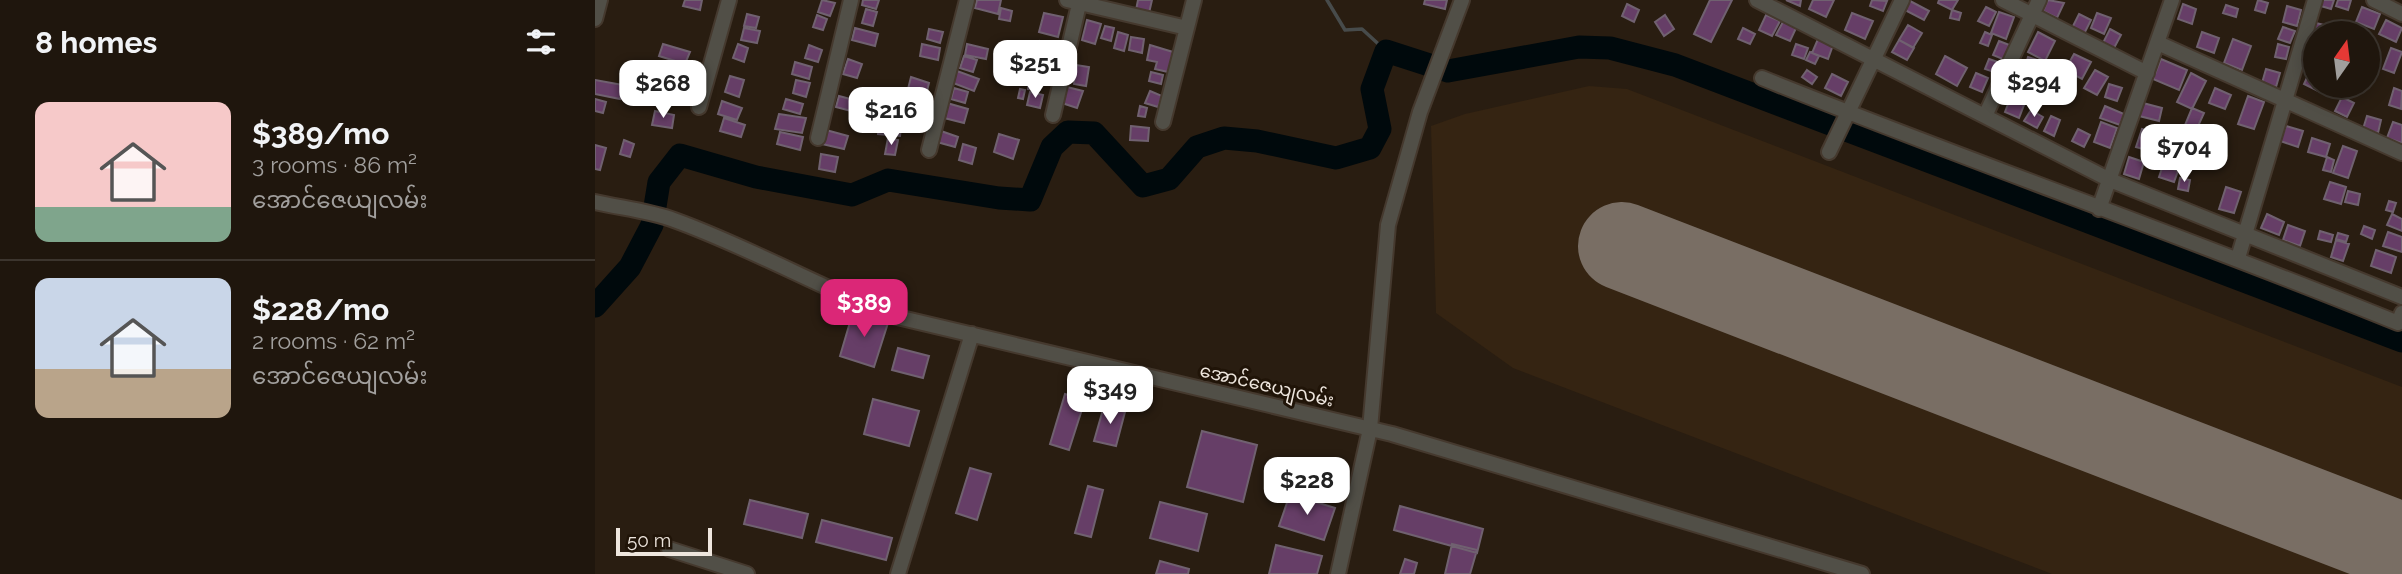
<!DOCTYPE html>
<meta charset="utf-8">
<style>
body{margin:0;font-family:Raleway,"Noto Sans Myanmar",sans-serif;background:#271f16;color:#f1f3f6;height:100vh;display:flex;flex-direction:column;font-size:26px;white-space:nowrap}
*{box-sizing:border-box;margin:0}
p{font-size:23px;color:#a19f9d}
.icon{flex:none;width:38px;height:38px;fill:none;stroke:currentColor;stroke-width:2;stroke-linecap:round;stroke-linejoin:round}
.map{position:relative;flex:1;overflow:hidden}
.side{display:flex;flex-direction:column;background:#1f160d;width:595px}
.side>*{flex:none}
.needle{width:46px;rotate:14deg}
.controls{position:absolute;left:1708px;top:21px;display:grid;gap:14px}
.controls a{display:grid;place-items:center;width:77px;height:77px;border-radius:50%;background:#1f160d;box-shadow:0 4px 18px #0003,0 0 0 2px #3c352e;font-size:35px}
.scale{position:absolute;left:21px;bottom:18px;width:96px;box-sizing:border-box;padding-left:7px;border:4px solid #eee6de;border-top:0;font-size:19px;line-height:24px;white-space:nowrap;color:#eee6de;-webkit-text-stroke:5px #201408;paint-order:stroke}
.price{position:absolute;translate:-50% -60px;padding:0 16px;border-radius:14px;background:#fff;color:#222;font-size:23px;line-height:46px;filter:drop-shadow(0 2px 4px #0008)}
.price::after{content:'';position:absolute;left:50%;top:42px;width:21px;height:16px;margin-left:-10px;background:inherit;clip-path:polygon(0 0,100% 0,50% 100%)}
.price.active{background:#db2777;color:#fff}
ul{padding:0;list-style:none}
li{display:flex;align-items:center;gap:21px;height:175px;padding:0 35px}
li+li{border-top:2px solid #3c352e}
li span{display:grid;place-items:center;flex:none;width:196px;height:140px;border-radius:14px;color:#555}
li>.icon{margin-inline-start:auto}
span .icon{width:84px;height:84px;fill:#fffc;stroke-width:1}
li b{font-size:30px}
h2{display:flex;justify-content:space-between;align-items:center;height:84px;padding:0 35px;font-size:30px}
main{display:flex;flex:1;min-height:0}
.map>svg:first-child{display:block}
.built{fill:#352412}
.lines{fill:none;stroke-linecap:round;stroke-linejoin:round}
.stream{stroke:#474b4b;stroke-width:3.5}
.river{stroke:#00090c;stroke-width:23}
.runway{stroke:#796e64;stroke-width:88}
.building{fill:#663e67;stroke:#706170;stroke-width:2}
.minor-casing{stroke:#45392e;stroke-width:18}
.minor{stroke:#514f47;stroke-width:14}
.labels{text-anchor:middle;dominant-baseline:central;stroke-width:6;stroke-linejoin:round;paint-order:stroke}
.street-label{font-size:18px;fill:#eee6de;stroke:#201408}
</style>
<main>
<section class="side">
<h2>8 homes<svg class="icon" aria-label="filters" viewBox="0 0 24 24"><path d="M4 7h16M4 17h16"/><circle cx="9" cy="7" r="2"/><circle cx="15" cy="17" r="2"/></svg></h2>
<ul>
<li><span style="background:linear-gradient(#f6c9c9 75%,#7fa58c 0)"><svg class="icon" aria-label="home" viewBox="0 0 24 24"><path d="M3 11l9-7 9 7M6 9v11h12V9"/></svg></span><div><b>$389/mo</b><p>3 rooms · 86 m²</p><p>အောင်ဇေယျလမ်း</p></div></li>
<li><span style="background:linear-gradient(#c9d6e8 65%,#b9a48a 0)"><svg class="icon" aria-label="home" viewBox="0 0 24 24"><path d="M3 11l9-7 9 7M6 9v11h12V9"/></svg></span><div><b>$228/mo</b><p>2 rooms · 62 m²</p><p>အောင်ဇေယျလမ်း</p></div></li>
</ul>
</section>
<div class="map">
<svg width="1807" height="574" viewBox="0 0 1807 574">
<rect width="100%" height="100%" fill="#291d11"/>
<path class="built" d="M994,86L1032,89L1807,387V574H1457L918,368L841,313L836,126L870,114Z"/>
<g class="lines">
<path class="stream" d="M732,0L750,30L767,29L791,51"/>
<path class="river" d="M0,306L35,267L57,225L64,182L85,155L161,177L257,195L293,180L404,198L435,200L457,147L473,132L499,133L548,186L574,179L602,147L629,138L662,141L741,158L775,148L785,129L777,89L791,51L853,71L984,47L1015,48L1080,65L1807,341"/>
<path class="runway" d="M1027,246L1807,547"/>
</g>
<path class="building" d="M90,0H107L105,10L88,6Z
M227,0L240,3L235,16L223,12Z
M268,0H284L281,9L267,5Z
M382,0H406L403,14L380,8Z
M543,0H557L554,13L541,10Z
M830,0H852L850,9L829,4Z
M1115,0H1137L1116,42L1099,34Z
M1191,0H1206L1205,6Z
M1218,0H1239L1231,17L1214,9Z
M1277,0L1292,1L1288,11L1275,6Z
M1344,0H1363L1357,10L1343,3Z
M1453,0L1469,3L1462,18L1448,11Z
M1663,0L1673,3L1670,13L1660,10Z
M1728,0H1739L1736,9L1726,6Z
M1743,0H1756L1753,10L1741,6Z
M1315,1L1334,11L1329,20L1310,10Z
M1032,4L1044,10L1039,22L1027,16Z
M1588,4L1601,9L1597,24L1583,19Z
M1631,5L1643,9L1641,17L1628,13Z
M1692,6L1706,10L1702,26L1688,22Z
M1391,7L1401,12L1394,26L1383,21Z
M1767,7L1785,14L1779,29L1761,22Z
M406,8L417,11L415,21L404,19Z
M271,9L282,12L278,26L267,23Z
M1357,10L1366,13L1364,20L1355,18Z
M1404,12L1419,17L1411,39L1396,33Z
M449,13L468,17L463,37L444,32Z
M1257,13L1278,21L1270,39L1250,30Z
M1502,13L1516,18L1509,34L1496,28Z
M152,14L164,17L161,28L149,26Z
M1484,14L1496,20L1489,34L1477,28Z
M222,15L232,19L228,30L218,27Z
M1070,15L1079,29L1069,36L1060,22Z
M1171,15L1185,21L1177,36L1164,30Z
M492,20L506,24L500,44L487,40Z
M1189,20L1202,26L1195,41L1181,35Z
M1791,20L1807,28L1801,42L1784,34Z
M1721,23L1737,27L1736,33H1720V39L1716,38Z
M1313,25L1327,33L1318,48L1304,40Z
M510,26L519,28L516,41L506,38Z
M1688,27L1700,31L1695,43L1683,39Z
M149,28L165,31L162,43L146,40Z
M260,28L283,34L280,46L257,40Z
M1148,28L1160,34L1155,44L1143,39Z
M334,29L348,32L345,43L332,39Z
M1515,29L1526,35L1518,50L1507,45Z
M523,32L533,35L529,51L519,48Z
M1390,32L1397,35L1393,46L1385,43Z
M1443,32L1460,41L1450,61L1433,52Z
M1607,32L1624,38L1619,53L1602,47Z
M536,37L549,39L547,53L534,50Z
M1223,39L1238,45L1233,59L1217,53Z
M1638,39L1656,46L1647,70L1629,63Z
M1304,40L1319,48L1312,60L1297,52Z
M445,41L464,46L460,62L441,56Z
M1404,41L1417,46L1410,60L1398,55Z
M68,44L95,52L90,64L64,56Z
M143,44L153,48L149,62L138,58Z
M327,44L345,48L343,60L325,56Z
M372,44L393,49L391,59L370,55Z
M1201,44L1213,48L1209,59L1197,55Z
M1683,44L1694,47L1691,59L1680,57Z
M214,45L227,50L223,62L210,58Z
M555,45L578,52L573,72L560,69L562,62L552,60Z
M1796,48L1807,52L1799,73L1788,69Z
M1215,52L1224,56L1220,64L1211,60Z
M1479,54L1496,62L1487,79L1470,70Z
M369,56L382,60L378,72L365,68Z
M1350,56L1372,68L1362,86L1341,74Z
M1433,57L1445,61L1441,75L1429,71Z
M253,59L267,64L262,78L248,74Z
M1394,59L1406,63L1402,73L1390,69Z
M1566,59L1592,70L1584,90L1558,79Z
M200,62L217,67L214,79L197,74Z
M75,63L90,67L87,79L72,76Z
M481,65L494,67L491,86L479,84Z
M1671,69L1685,73L1681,87L1667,83Z
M1716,69L1720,71V86H1728L1725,92L1709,84Z
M1212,70L1222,77L1217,84L1207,77Z
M1500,70L1513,77L1502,95L1489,88Z
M362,71L384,79L379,91L358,83Z
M556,72L568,75L566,84L554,81Z
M1381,73L1393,78L1387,92L1375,87Z
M1596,73L1611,81L1597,109L1582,102Z
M1237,74L1253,82L1246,96L1230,88Z
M135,76L149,80L144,97L130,92Z
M316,77L334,83L331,95L313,89Z
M434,77L447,79L445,90L433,89Z
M0,80L28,85L25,99L0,94Z
M201,80L215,83L211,97L198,93Z
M71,84L86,87L83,100L68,97Z
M1514,84L1527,88L1522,101L1510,97Z
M472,87L488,91L482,108L467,103Z
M359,88L373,92L370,103L356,99Z
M1620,88L1636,95L1630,109L1614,103Z
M1799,88L1807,91L1806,109L1794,105Z
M425,89L430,90L428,99L423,98Z
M555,91L567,96L563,107L550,103Z
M435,92L448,95L445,108L432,105Z
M244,96L263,101L260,112L241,107Z
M311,96L330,101L327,115L307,110Z
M1653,96L1669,102L1659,129L1643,124Z
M1747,97L1759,103L1752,117L1740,111Z
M0,99L11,102L8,113L0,111Z
M191,99L208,104L205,114L188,109Z
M1415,99L1429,105L1424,118L1410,112Z
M127,101L147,108L142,120L123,114Z
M352,103L373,109L369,123L349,118Z
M1548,103L1567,108L1564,121L1544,116Z
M545,106L552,108L550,117L543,116Z
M1510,106L1529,114L1525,125L1505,118Z
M1597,108L1609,113L1599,135L1588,130Z
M1436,110L1448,117L1442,128L1429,121Z
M60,111L79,115L77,128L57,125Z
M184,114L211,118L207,133L180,129Z
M1456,116L1465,120L1459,136L1449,131Z
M1772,116L1786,120L1783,133L1768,129Z
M129,118L150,125L146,137L125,131Z
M284,118L307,120L305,136L283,134Z
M1506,122L1522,128L1515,148L1499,142Z
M1798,122L1807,125V143L1792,138Z
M536,126L554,128L553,141L535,140Z
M1691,126L1708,131L1703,147L1685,141Z
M1483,129L1495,135L1489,147L1477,141Z
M1547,129L1568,136L1562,153L1541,147Z
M231,130L253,136L249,149L227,144Z
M346,131L363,137L360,147L342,142Z
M185,132L208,137L205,150L182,144Z
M404,134L424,140L418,159L399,152Z
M293,138L303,140L300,155L290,154Z
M1717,138L1735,144L1731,157L1713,152Z
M29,140L39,144L35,157L25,154Z
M368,144L381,148L377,164L364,160Z
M0,145L11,148L5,170L0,169Z
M1748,146L1762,151L1753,178L1738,173Z
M226,154L243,157L240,172L224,169Z
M1534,157L1549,162L1544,179L1529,174Z
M1732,157L1739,160L1736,172L1728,170Z
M1568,165L1583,171L1579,182L1564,177Z
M1585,178L1595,180L1593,191L1583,189Z
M1735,182L1751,187L1746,204L1729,199Z
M1631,187L1646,192L1639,213L1624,209Z
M1753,191L1765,194L1763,205L1750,202Z
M1794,201L1801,203L1798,212L1791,210Z
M1672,214L1689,222L1684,235L1666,228Z
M1797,214L1807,219V231L1792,225Z
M1693,225L1710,231L1705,246L1688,240Z
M1769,226L1780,230L1777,239L1766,234Z
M1725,231L1738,235L1736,242L1723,239Z
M1793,232L1807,237V252L1788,246Z
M1743,233L1753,236L1751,242L1741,239Z
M1741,240L1754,244L1748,261L1736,257Z
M1781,250L1801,257L1796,273L1776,266Z
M258,312L293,323L279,367L245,356Z
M303,348L334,356L328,378L297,370Z
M470,394L490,400L474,450L455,444Z
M278,399L324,411L314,446L269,434Z
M509,406L530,412L521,446L499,441Z
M607,431L662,445L648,502L592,487Z
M375,468L396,474L382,520L361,513Z
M493,486L508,490L496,537L480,533Z
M695,494L740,508L729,540L684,526Z
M155,500L213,514L207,538L149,524Z
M565,502L612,514L603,551L555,538Z
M805,506L888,529L882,553L799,530Z
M227,520L297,538L291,560L221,542Z
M857,544L882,550L875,574H850Z
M681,545L727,556L722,574H674Z
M810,559L822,563L819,574H805Z
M565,561L594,569L593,574H561Z"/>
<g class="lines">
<defs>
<path id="minor" d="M472,0L592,28
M1162,0L1515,180L1807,297
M1408,0L1552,73
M1779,0L1807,14
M0,19L5,0
M1563,43L1807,153
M1167,78C1378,163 1592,237 1803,323L1807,313
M104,107L134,0
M458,115L485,0
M1390,116L1444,0
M568,122L599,0
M223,138L256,0
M334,150L372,0
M1234,152L1307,0
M0,202C26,208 55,211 79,220C154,247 224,287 298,316L797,434L1267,574
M1504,209L1577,0
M1643,258L1720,0
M74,549L152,574
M303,574L377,334
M743,574L775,429L793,225L825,112L867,0"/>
</defs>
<use href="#minor" class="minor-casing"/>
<use href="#minor" class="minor"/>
</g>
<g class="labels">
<g class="street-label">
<text transform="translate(672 385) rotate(13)">အောင်ဇေယျလမ်း</text>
</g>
</g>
</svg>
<div class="controls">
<a><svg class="needle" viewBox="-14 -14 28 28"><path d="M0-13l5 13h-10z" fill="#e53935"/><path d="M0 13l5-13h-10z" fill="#a19f9d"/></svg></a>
</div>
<div class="scale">50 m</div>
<b class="price" style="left:440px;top:100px">$251</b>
<b class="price" style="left:1439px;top:119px">$294</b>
<b class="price" style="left:68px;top:120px">$268</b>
<b class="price" style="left:296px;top:147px">$216</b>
<b class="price" style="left:1589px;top:184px">$704</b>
<b class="price active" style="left:269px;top:339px">$389</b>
<b class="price" style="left:515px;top:426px">$349</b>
<b class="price" style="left:712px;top:517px">$228</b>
</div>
</main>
